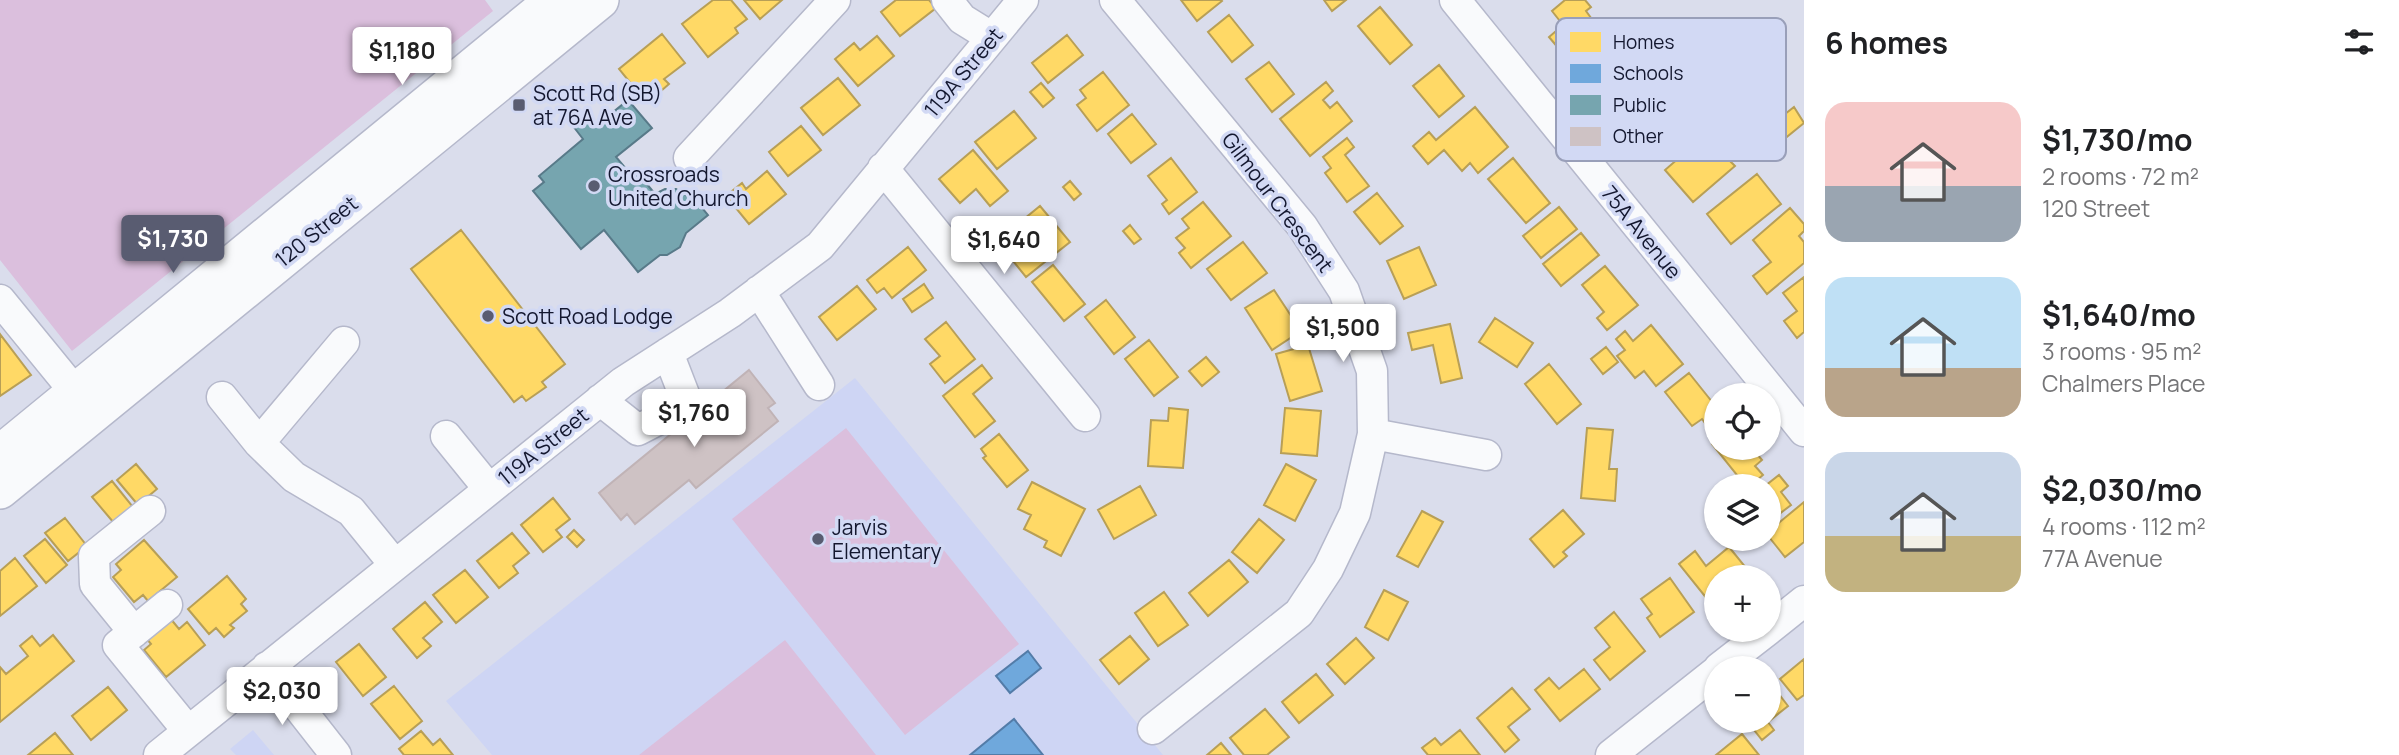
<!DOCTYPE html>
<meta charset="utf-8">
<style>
body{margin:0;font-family:Manrope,sans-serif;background:#f6f6f6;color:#202124;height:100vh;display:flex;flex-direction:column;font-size:26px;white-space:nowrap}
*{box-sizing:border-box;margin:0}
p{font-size:23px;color:#757577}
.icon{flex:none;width:38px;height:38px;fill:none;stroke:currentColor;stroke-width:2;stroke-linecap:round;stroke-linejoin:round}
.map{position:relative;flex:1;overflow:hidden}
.details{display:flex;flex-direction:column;background:#fff;width:595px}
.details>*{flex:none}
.fabs{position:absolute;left:1704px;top:383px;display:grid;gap:14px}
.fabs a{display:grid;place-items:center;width:77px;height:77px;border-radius:50%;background:#fff;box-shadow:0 2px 5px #0004;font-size:35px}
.price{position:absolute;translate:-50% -60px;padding:0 16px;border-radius:7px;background:#fff;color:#222;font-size:23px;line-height:46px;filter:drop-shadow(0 2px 4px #0008)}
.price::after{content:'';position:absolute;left:50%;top:42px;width:21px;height:16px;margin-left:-10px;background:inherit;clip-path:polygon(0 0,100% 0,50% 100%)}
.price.on{background:#595c71;color:#fff}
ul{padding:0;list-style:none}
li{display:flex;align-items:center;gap:21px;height:175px;padding:0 21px}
li span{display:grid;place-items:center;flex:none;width:196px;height:140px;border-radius:21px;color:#555}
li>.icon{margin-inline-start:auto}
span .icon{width:84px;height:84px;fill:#fffc;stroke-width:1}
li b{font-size:30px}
h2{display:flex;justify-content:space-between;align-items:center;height:84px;padding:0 21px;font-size:30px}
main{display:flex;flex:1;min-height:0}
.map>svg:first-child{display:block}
.built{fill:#ced5f4}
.green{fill:#dbbfdd}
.homes{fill:#ffd966;stroke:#b89f56;stroke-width:2}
.schools{fill:#6fa8dc;stroke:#537ca8;stroke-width:2}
.public{fill:#76a5af;stroke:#587a89;stroke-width:2}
.building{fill:#cec2c4;stroke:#c0b3b6;stroke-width:2}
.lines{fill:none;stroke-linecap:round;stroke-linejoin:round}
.minor-casing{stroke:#b5b8cb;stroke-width:33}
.major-casing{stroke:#b5b8cb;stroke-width:40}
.minor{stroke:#f9fafc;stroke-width:30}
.major{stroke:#f9fafc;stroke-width:37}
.poi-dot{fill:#595c71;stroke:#d2d9f4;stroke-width:2.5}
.labels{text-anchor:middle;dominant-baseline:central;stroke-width:7;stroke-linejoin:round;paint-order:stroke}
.street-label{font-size:21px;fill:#13172f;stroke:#d2d9f4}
.poi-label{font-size:21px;fill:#13172f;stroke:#d2d9f4;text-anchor:start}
.key{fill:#d2d9f4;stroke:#999fb9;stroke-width:2}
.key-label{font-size:19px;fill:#13172f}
</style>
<main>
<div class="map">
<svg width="1804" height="755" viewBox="0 0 1804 755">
<rect width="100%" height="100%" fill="#daddec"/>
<path class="built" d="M855,378L1163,755H492L446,701Z
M253,730L274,755H236L230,749Z"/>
<path class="green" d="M0,0H485L493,11L72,351L0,260Z
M846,428L1019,644L905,735L732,519Z
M785,640L876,755H639Z"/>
<path class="homes" d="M713,0H731L747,19L735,28L738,33L708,57L682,24Z
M744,0H782L760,19Z
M896,0H929L936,8L900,36L881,12Z
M1181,0H1221L1222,1L1197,21Z
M1324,0H1346L1332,11Z
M1565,0H1585L1591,7L1586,11L1597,26L1604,21L1617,37L1590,58L1579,45L1565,56L1549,37L1563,25L1552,11Z
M1380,7L1412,45L1390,64L1358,26Z
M1229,15L1253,45L1232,62L1208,32Z
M662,34L685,63L664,79L669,84L654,97L648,90L641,96L619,69Z
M1067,35L1083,55L1048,83L1032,63Z
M877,36L894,56L858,86L835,59L854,43L860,50Z
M1269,62L1294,94L1272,112L1246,79Z
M1439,65L1464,96L1439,117L1413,86Z
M1103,72L1129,105L1097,131L1077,105L1086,98L1080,90Z
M838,78L860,105L823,135L801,108Z
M1326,82L1333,91L1323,100L1330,108L1337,102L1352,121L1310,156L1280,119Z
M1041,83L1054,98L1043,107L1030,92Z
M1475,107L1508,147L1478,173L1470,163L1462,171L1444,150L1428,164L1413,146L1429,132L1436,140Z
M1794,107L1804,123L1783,140L1771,125Z
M1014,111L1036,138L997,169L975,142Z
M1132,114L1156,144L1131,163L1108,134Z
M801,126L821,150L788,176L769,152Z
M1347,138L1354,147L1345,155L1369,186L1347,202L1325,173L1331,168L1323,157Z
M1702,138L1720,159L1730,151L1736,158L1731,162L1735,166L1693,202L1665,170Z
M973,150L1008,191L990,206L976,189L960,203L939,179Z
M1171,158L1197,192L1169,214L1162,204L1167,200L1148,176Z
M1513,158L1550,203L1526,223L1488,179Z
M767,171L786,194L749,224L726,196L742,183L746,189Z
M1757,174L1781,204L1731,244L1707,214Z
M1070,181L1081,194L1074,200L1063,187Z
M1377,193L1403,226L1380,244L1354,212Z
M1203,202L1231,236L1191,268L1179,253L1185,248L1176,238L1189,228L1182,219Z
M1040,206L1070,242L1026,277L997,241Z
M1559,207L1577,229L1541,258L1523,236Z
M1790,208L1804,224V231L1799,236L1804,242V263L1767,294L1753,276L1771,262L1753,240Z
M1130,225L1141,239L1134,244L1123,231Z
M461,230L565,364L542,382L546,387L526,401L522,396L514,402L411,269Z
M1581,233L1599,255L1561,286L1543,264Z
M1243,242L1267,273L1231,300L1207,269Z
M908,247L926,270L892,298L884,288L877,293L867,280Z
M1419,247L1436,285L1404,299L1387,261Z
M1053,265L1085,304L1064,321L1032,282Z
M1605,266L1638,305L1607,330L1597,318L1604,312L1582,285Z
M1804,277V332L1797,338L1784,321L1797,311L1783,293Z
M924,284L933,298L912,312L903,299Z
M857,286L876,309L837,340L819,317Z
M1274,290L1301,331L1272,350L1245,308Z
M1106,300L1135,337L1114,354L1085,317Z
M1495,318L1533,343L1517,367L1479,342Z
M946,322L975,359L945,383L930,364L940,356L925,339Z
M1450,324L1462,378L1441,383L1433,345L1412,350L1408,333Z
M1651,325L1683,364L1656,386L1644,371L1635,378L1617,356L1625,350L1616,339L1625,331L1633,341Z
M0,334L31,375L0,396Z
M1149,340L1178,377L1154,396L1125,359Z
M1308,345L1322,391L1290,401L1276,354Z
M1606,347L1618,362L1603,374L1591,359Z
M1206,357L1219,372L1202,386L1189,371Z
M1549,364L1581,404L1557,424L1525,384Z
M982,365L992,378L973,394L995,421L975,437L943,396Z
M1689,373L1717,408V420L1708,427L1702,419L1692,426L1665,392Z
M1169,408L1188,410L1183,468L1148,466L1151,420L1168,421Z
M1285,408L1321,411L1317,456L1281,453Z
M1587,428L1613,430L1609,469H1617L1615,501L1581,498Z
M999,434L1028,470L1007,487L983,458L986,456L981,449Z
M1717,440V448H1752L1762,460L1755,466L1763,475L1750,486H1732L1741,480L1712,444Z
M136,464L157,489L138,505L117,480Z
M1286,464L1316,480L1295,521L1264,505Z
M1779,475L1788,486L1781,492L1791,505L1769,522V486H1765Z
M112,481L133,507L114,523L92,497Z
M1032,482L1085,509L1061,556L1044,547L1047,541L1024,529L1031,515L1018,509Z
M1140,486L1156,515L1114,539L1098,510Z
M553,498L570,519L556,530L562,537L543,552L521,525Z
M1804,502V542L1785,557L1769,537V531Z
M1563,510L1584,534L1563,552L1567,556L1554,567L1530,539Z
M1422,511L1443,522L1418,567L1397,556Z
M65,518L87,546L68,561L45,533Z
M1259,519L1284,540L1257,573L1232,552Z
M574,530L584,540L577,547L567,537Z
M512,533L529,553L513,566L518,573L499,588L477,561Z
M45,539L67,565L46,583L24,556Z
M144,540L177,577L148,601L143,595L134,602L113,577L121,570L116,564Z
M1729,547L1747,569L1736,578H1717V593L1708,600L1679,564L1695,551L1706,566Z
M15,558L37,586L0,616V571Z
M1229,560L1248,582L1208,616L1189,593Z
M465,570L488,597L456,623L433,595Z
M227,576L246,599L241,604L247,611L230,625L234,628L224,637L216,628L209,634L188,609Z
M1670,578L1694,612L1660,637L1647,618L1652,614L1641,599Z
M1384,590L1408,602L1388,640L1365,627Z
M1164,592L1188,625L1158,646L1135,613Z
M425,602L442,622L423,638L431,646L417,658L393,629Z
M1614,612L1645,651L1610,680L1594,660L1610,647L1595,628Z
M170,618L179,629L187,622L205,645L166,677L144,650L151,644L146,638Z
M53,635L74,661L0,722V667L6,674L28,656L20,646L32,636L40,646Z
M1130,636L1149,659L1119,684L1100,660Z
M1356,638L1374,658L1345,684L1327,664Z
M359,644L386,677L363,696L336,662Z
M1804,659V695L1797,700L1780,679Z
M1584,669L1600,689L1560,721L1535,690L1549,678L1559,689Z
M1316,674L1333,695L1299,723L1282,702Z
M1772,685L1788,706L1768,722L1774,730L1762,740L1747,721H1769V687Z
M394,686L422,721L400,739L371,704Z
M108,687L127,710L91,740L72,716Z
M1512,688L1530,709L1508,727L1519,740L1505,752L1477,718Z
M1265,709L1289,737L1267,755H1244L1230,738Z
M1460,730L1480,755H1428L1422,748L1435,738L1441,745Z
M421,731L433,745L440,739L453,755H404L399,749Z
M55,733L73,755H28Z
M1742,734L1759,755H1716Z
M1221,743L1231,755H1207Z"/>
<path class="schools" d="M1028,651L1041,668L1010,693L996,676Z
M1014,719L1043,755H970Z"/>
<path class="public" d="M628,100L652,128L616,157L632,176L637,172L655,194L665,189H676L698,203L708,215L686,233L680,247L667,255H660L638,272L604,230L581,249L533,191L544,182L539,176L583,139L573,126L587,115L596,126Z"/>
<path class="building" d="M749,370L775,403L768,408L778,421L696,488L689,480L635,524L627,514L621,520L599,493Z"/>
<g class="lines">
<defs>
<path id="minor" d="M947,0L962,19L991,37
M1115,0L1302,226L1344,291L1372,371L1373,434L1355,513L1328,569L1299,613L1153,729
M1455,0L1804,431
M689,158L835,0
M883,168L1085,416
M759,291L819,385
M0,300L76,393
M222,397L259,443L294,477L351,511L395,565
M600,400L638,430L669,414L685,397L668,353
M1373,434L1486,455
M446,436L489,489
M259,443L344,342
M167,605L118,645L188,731
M1769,629L1804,601
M134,632L95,584L94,556L150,511
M267,667L336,755
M1719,668L1768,630
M159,755L623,382L730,313L820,246L1023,0
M1611,755L1717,671"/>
<path id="major" d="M0,454L554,0
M0,490L600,0"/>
</defs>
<use href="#minor" class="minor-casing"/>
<use href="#major" class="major-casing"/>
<use href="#minor" class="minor"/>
<use href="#major" class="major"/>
</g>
<g class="poi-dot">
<rect x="512" y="98" width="14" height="14" rx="3.5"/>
<circle cx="594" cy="186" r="7"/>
<circle cx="488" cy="316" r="7"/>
<circle cx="818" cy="539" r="7"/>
</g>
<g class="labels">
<g class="street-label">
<text transform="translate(963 72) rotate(-50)">119A Street</text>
<text transform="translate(1278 202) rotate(53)">Gilmour Crescent</text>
<text transform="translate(316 231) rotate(-39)">120 Street</text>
<text transform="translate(1642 232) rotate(51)">75A Avenue</text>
<text transform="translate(543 446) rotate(-39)">119A Street</text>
</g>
<g class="poi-label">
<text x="533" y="93">Scott Rd (SB)<tspan x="533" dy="24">at 76A Ave</tspan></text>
<text x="608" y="174">Crossroads<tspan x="608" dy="24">United Church</tspan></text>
<text x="502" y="316">Scott Road Lodge</text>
<text x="832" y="527">Jarvis<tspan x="832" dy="24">Elementary</tspan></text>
</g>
</g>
<rect x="1556" y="18" width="230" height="143" rx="10" class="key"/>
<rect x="1570" y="32" width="31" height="20" fill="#ffd966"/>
<rect x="1570" y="64" width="31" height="19" fill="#6fa8dc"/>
<rect x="1570" y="95" width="31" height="20" fill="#76a5af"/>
<rect x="1570" y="127" width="31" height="19" fill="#cec2c4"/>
<g class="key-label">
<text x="1613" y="49">Homes</text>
<text x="1613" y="80">Schools</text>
<text x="1613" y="112">Public</text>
<text x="1613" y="143">Other</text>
</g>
</svg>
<div class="fabs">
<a><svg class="icon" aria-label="locate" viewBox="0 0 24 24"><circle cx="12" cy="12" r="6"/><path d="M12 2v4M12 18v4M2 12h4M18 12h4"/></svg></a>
<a><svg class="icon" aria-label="layers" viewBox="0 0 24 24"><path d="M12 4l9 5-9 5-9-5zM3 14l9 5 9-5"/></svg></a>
<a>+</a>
<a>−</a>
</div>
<b class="price" style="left:402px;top:87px">$1,180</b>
<b class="price on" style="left:173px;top:275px">$1,730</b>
<b class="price" style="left:1004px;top:276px">$1,640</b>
<b class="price" style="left:1343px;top:364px">$1,500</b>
<b class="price" style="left:694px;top:449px">$1,760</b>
<b class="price" style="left:282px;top:727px">$2,030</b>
</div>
<section class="details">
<h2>6 homes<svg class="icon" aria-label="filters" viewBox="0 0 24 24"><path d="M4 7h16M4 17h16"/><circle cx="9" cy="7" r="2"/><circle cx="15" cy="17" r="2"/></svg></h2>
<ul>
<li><span style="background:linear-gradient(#f6c9c9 60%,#9aa5b1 0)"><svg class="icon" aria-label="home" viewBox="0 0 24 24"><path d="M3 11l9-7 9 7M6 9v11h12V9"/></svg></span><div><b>$1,730/mo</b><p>2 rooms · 72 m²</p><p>120 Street</p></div></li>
<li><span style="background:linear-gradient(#bfe0f5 65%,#b9a48a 0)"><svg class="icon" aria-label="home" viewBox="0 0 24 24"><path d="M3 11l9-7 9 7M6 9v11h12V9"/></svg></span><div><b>$1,640/mo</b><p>3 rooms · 95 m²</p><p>Chalmers Place</p></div></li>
<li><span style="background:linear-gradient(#c9d6e8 60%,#c2b280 0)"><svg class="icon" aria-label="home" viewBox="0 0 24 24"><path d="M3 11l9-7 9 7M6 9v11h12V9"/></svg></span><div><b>$2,030/mo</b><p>4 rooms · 112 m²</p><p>77A Avenue</p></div></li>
</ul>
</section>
</main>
